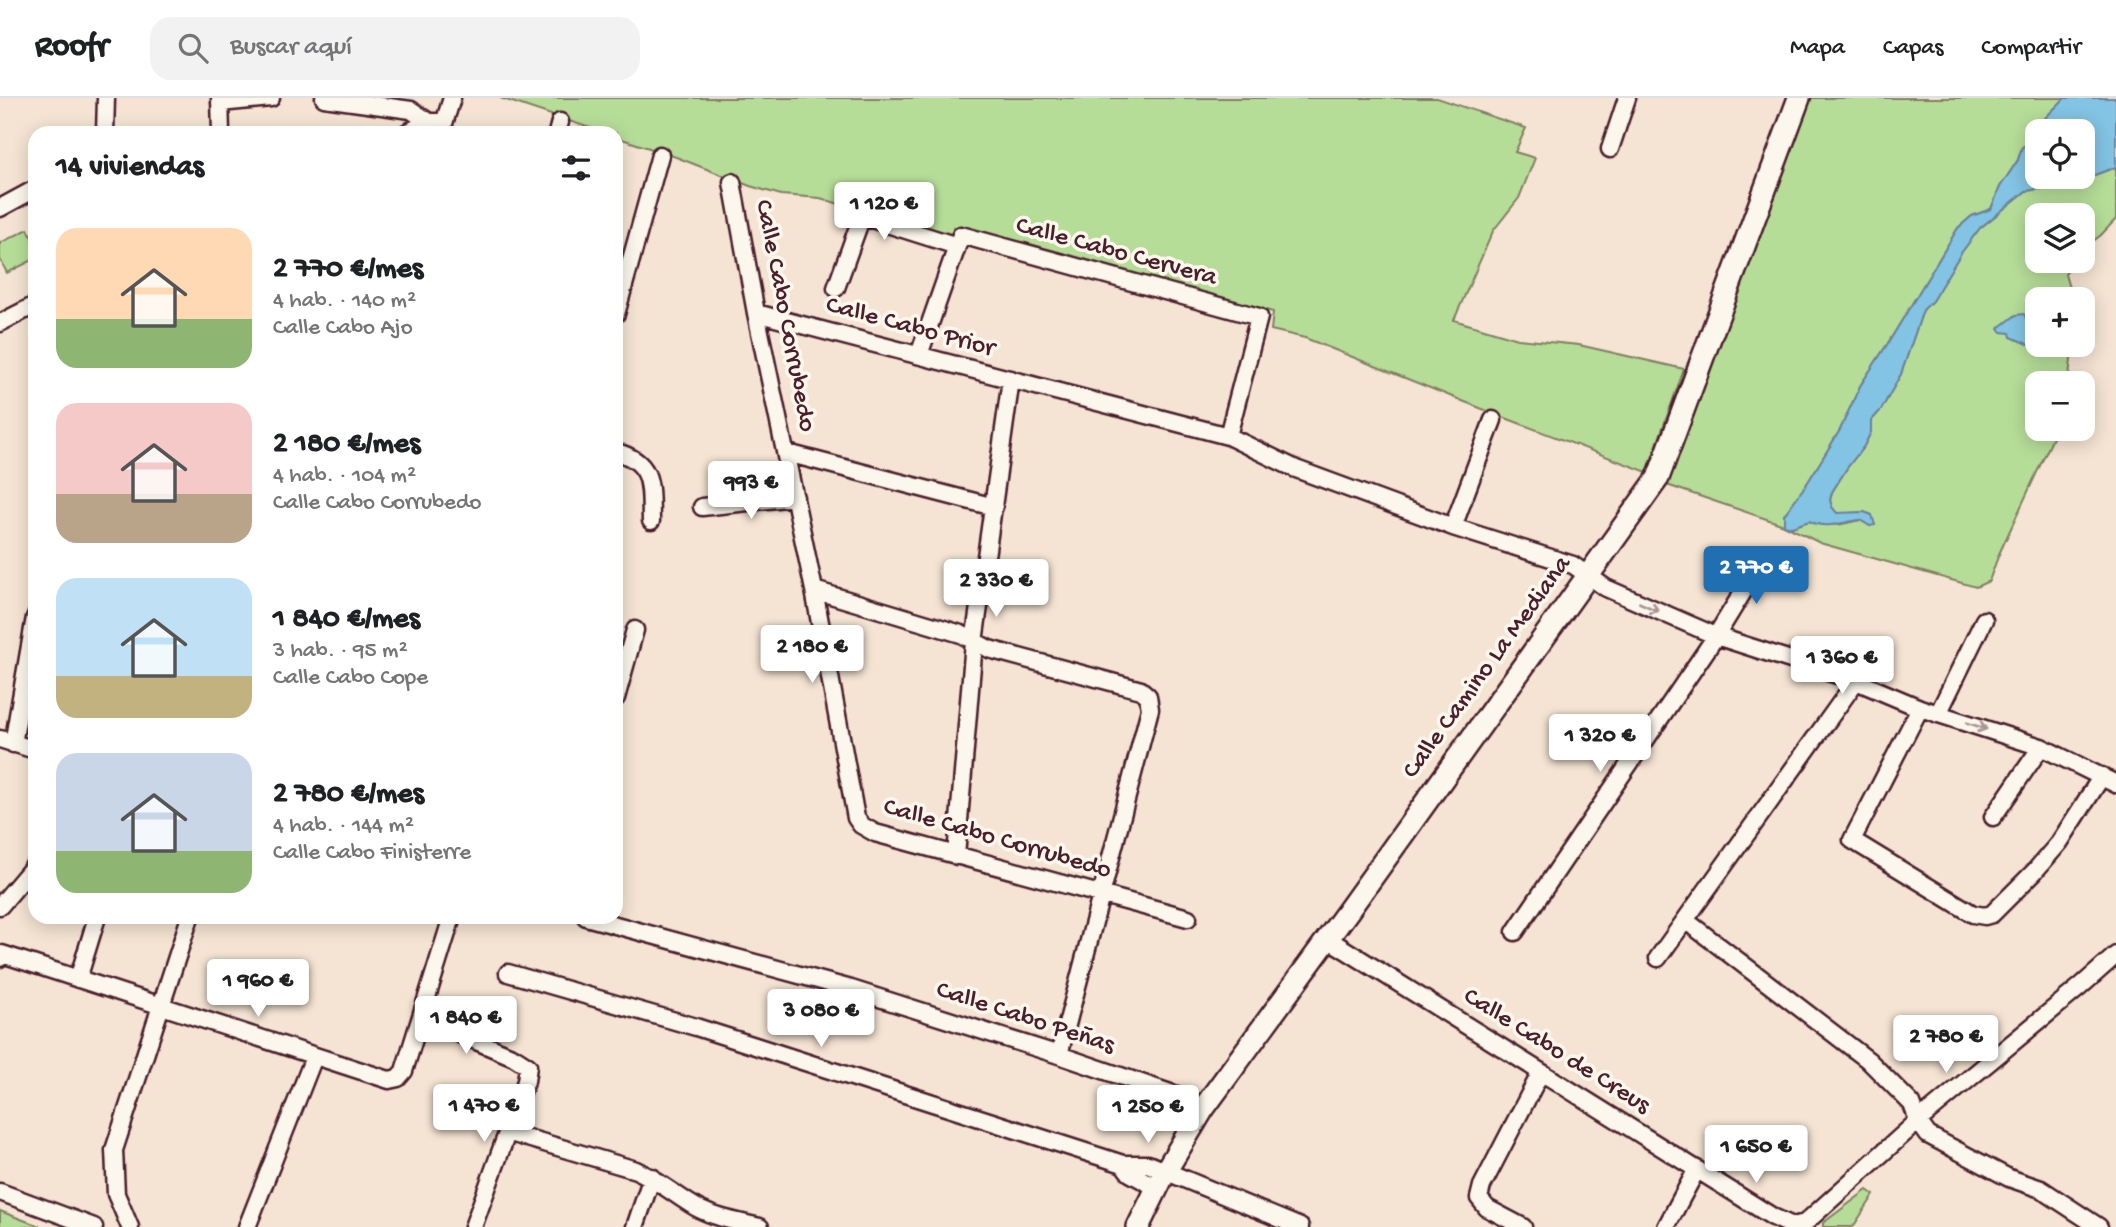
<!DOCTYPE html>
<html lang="es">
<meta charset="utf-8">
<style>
body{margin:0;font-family:"Gochi Hand",sans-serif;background:#f2f2f2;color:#202124;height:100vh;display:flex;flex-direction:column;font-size:26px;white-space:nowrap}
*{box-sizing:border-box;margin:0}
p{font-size:23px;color:#757577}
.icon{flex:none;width:38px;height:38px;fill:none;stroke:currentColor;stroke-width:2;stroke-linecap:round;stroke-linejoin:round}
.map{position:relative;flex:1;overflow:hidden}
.side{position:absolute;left:28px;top:28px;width:595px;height:798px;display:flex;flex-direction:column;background:#fff;border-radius:21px;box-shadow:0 4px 18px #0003}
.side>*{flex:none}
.controls{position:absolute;left:2025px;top:21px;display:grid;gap:14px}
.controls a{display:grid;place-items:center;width:70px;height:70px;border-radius:14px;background:#fff;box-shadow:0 4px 18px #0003;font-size:35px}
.price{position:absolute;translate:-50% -60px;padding:0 16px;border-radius:7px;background:#fff;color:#222;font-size:23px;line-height:46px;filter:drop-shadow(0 2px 4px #0008)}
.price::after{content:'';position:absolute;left:50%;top:42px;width:21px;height:16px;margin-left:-10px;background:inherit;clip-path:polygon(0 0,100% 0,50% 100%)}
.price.current{background:#1f6fb2;color:#fff}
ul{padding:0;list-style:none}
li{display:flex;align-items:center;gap:21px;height:175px;padding:0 28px}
li span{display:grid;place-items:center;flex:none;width:196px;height:140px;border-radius:21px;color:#555}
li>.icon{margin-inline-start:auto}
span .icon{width:84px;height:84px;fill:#fffc;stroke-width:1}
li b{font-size:30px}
h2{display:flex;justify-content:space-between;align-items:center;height:84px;padding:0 28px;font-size:30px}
header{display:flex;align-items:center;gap:42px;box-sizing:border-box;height:98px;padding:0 35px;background:#fff;border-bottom:2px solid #e0e0e0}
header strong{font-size:33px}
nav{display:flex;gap:38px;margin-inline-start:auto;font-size:24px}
.search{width:490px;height:63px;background:#f2f2f2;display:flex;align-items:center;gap:18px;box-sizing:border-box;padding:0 24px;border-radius:21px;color:#757577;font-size:26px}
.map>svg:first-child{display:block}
.green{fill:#b6dd98;stroke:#807e62;stroke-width:2}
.water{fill:#83c3e4;stroke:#6c819a;stroke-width:2}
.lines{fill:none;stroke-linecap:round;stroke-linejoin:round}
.street-casing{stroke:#4a1f2b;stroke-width:21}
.secondary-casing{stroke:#4a1f2b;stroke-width:26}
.street{stroke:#fbf7ec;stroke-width:16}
.secondary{stroke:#fbf7ec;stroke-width:21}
.oneway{stroke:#ab9695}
.labels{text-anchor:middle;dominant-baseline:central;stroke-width:7;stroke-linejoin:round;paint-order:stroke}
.street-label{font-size:26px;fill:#4a1f2b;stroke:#fbf7ec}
</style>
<header>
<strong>Roofr</strong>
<div class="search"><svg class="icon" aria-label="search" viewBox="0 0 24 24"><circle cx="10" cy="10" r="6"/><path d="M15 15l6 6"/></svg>Buscar aquí</div>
<nav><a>Mapa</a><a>Capas</a><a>Compartir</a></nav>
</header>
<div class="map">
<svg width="2116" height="1129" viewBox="0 0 2116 1129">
<rect width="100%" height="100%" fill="#f5e4d3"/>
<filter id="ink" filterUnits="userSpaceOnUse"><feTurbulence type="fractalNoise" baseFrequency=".0143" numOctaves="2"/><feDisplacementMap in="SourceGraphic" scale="14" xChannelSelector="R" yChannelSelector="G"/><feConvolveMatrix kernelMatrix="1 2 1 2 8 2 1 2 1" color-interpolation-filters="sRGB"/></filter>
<g filter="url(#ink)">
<path class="green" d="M500,0H1437L1526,30L1515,54L1535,60L1519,100L1493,133L1454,222L1518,241L1579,247L1684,271L1647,374L1495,316L1305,240L1271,232L1273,214L954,129L950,140L820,100L781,97L750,88L676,59L616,39V35H605Z
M1808,0H2065L2045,20L2029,46L2022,49L2018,62L2000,89L1991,111L1972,118L1958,130L1890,242L1860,288L1840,332L1808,384L1784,417L1792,429L1809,423L1838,427L1860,422L1870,428L1872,417L1864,414L1837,416L1832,409L1830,402L1832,394L1847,370L1864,348L1871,334V323L1881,312L1901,276L1923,212L1932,203L1961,155L1980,130L2026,93L2070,86L2116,69V121L2101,137L2083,151L2082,117H2037V163H2072L2065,176L2072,201H2037V247H2073L2068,285H2037V331H2057L1999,456L1989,483L1976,489L1820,445L1784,427L1667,387L1685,331Z
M28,131L35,146V161L7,175L0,161V145Z
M1867,1092L1874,1097L1853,1129H1823V1125Z
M0,1113L39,1128L38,1129H0Z"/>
<path class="water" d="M2065,0H2116V69L2070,86L2026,93L1980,130L1961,155L1932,203L1923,212L1901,276L1881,312L1871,323V334L1864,348L1847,370L1832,394L1830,402L1832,409L1837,415L1864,414L1872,417L1875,427L1870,428L1860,422C1842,424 1826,432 1809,423L1792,429L1784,427V417L1808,384L1840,332L1860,288L1890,242L1958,130L1972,118L1991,111L2000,89L2018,62L2022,49L2029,46L2037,35V79H2082V33H2038L2045,20Z
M2024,216L2028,225L2037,228V234L2033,232L2029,233V240L2035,245L2032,248L2011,239L2010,235L2002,234L1999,230L2016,217Z"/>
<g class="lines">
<defs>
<path id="street" d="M220,0L221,35
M324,0L411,12L429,24
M220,5L271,0
M105,35L106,0
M406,35L429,24H444
M441,35L452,0
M557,35L560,24
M1610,51L1627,0
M732,84L756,215L814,492L856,720L861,727L875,735L1188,820
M0,110L35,91
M836,190L862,118L957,148
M756,215L1228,338L1259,219L961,137L919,257
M616,216L660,57
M0,225L35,207
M1228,338L1296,371L1453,429L1573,467L1606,490L1716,538L1856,583L1920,610L2041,649L2116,686
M616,354C655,364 650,390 651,423
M787,355L994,409
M702,409L795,399
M1453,429L1493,322
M814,492L961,536L989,551L1141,592L1148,598L1150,611L1059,957
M616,600L635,532
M1920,610L1852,742L1973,816L1985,818L1992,816L2034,774L2059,745L2102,678
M1938,616L1984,522
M0,641L35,652
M13,646L35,519
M1993,719L2041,649
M956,758L974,544L1011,281
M0,808L33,769
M586,819L851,891L1059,957L1185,1000L1203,1011
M1685,822L1868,962L1912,1006L1918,1023L1928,1037L2009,1080L2041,1091L2099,1129
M1515,834L1716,538L1765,458
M1328,841L1773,1119L1795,1129
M0,860L2,856L389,982L398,980L404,973L452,819
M1658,860L1856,583
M508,875L696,929L1123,1066H1148L1300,1129
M78,881L97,819
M422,920L514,959L528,968L526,983L473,1129
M507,1034L636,1072C658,1082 676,1098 697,1110C716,1120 739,1124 760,1129
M1123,1066L1130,1075L1157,1090
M0,1094L94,1129
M1793,1128L1805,1125L1918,1023L2081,888L2116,857
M130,1129L116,1096L114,1052L190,819
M247,1129L314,959
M635,1129L652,1079
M1523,1129L1487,1110L1479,1100L1482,1088L1541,974
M1666,1129L1697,1071"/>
<path id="secondary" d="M1138,1129L1165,1074L1203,1011L1348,813L1658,380L1799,0"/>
</defs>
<use href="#street" class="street-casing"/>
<use href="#secondary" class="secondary-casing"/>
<use href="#street" class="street"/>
<use href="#secondary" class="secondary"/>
</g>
<defs><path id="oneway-shaft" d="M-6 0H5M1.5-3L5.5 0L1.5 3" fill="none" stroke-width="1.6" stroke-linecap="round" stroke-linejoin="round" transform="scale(1.75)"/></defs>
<g class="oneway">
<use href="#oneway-shaft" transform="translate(1649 509) rotate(24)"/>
<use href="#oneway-shaft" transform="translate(1977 628) rotate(18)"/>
</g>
</g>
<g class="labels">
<g class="street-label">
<text transform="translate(1116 155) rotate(15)">Calle Cabo Cervera</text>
<text transform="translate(784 218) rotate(79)">Calle Cabo Corrubedo</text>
<text transform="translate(910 230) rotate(15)">Calle Cabo Prior</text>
<text transform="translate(1488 570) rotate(-54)">Calle Camino La Mediana</text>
<text transform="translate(997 742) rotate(16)">Calle Cabo Corrubedo</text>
<text transform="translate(1025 921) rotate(18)">Calle Cabo Peñas</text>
<text transform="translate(1556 954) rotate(32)">Calle Cabo de Creus</text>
</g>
</g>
</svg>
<div class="controls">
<a><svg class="icon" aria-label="locate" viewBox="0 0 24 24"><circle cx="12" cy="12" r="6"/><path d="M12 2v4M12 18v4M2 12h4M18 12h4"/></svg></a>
<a><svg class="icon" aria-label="layers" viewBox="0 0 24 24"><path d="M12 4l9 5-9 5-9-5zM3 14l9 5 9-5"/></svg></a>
<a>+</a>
<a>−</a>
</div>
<b class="price" style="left:884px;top:144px">1 120 €</b>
<b class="price" style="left:751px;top:423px">993 €</b>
<b class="price current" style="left:1756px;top:508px">2 770 €</b>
<b class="price" style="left:996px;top:521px">2 330 €</b>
<b class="price" style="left:812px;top:587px">2 180 €</b>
<b class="price" style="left:1842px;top:598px">1 360 €</b>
<b class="price" style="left:1600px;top:676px">1 320 €</b>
<b class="price" style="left:258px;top:921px">1 960 €</b>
<b class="price" style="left:821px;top:951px">3 080 €</b>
<b class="price" style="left:466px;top:958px">1 840 €</b>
<b class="price" style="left:1946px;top:977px">2 780 €</b>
<b class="price" style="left:484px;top:1046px">1 470 €</b>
<b class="price" style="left:1148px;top:1047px">1 250 €</b>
<b class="price" style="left:1756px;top:1087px">1 650 €</b>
<section class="side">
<h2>14 viviendas<svg class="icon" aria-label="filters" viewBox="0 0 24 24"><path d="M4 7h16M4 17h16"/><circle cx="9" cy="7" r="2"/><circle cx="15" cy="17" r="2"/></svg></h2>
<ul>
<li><span style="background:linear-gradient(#ffd9b3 65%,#8fb573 0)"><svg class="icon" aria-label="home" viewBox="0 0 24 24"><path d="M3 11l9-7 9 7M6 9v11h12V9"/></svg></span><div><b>2 770 €/mes</b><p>4 hab. · 140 m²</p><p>Calle Cabo Ajo</p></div></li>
<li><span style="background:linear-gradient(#f6c9c9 65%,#b9a48a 0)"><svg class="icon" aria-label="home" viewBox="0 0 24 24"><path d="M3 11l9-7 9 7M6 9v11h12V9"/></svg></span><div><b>2 180 €/mes</b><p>4 hab. · 104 m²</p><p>Calle Cabo Corrubedo</p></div></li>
<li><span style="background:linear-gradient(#bfe0f5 70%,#c2b280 0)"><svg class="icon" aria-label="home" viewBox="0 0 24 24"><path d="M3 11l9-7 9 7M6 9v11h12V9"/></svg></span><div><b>1 840 €/mes</b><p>3 hab. · 95 m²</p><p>Calle Cabo Cope</p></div></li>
<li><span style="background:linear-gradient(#c9d6e8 70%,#8fb573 0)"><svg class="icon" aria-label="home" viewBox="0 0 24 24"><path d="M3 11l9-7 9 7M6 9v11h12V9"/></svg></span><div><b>2 780 €/mes</b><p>4 hab. · 144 m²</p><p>Calle Cabo Finisterre</p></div></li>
</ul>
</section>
</div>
